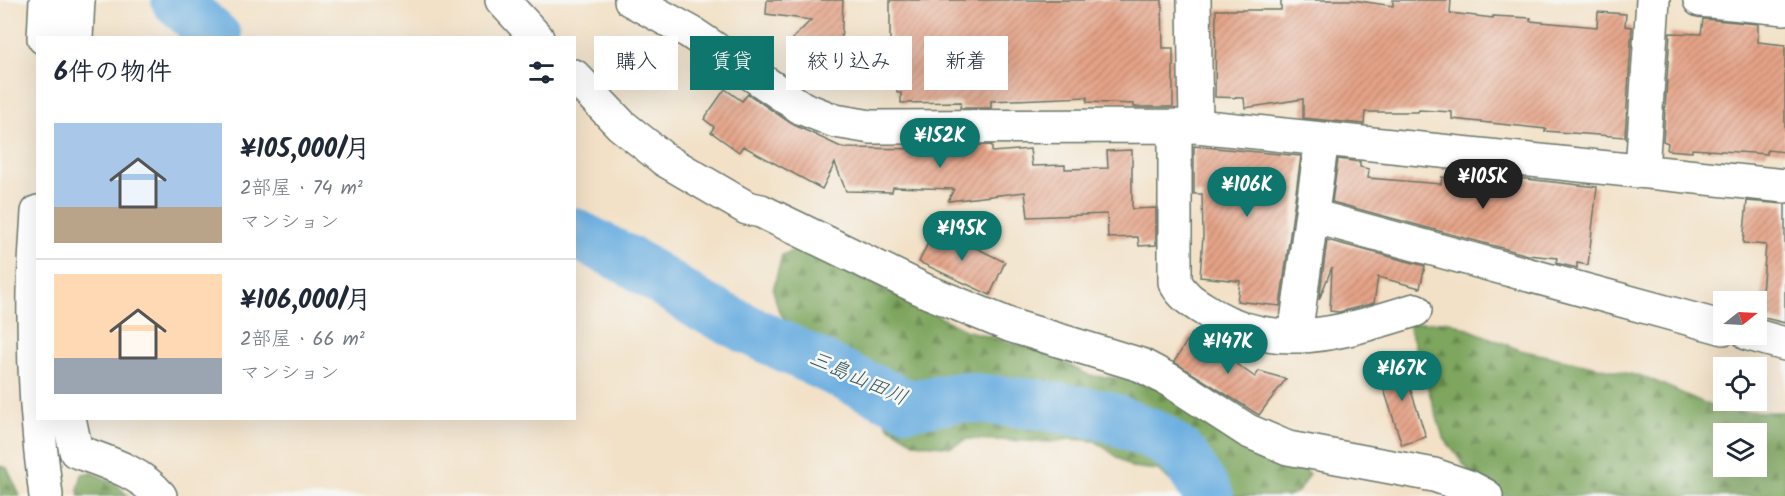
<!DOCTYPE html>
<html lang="ja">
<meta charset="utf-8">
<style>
body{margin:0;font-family:Kalam,"Klee One",sans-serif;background:#f2f2f3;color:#1f2937;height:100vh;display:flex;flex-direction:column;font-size:22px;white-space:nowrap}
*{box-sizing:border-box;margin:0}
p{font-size:20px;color:#747a83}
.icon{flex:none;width:33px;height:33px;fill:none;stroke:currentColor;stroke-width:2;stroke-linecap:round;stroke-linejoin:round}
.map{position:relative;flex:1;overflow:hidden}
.details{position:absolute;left:36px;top:36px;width:540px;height:384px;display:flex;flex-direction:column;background:#fff;border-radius:0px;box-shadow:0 6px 24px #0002}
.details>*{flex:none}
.hud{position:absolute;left:594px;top:36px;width:570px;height:54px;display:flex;gap:12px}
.needle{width:39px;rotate:72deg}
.fabs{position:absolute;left:1713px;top:291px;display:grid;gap:12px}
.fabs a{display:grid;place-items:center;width:54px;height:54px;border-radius:0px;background:#fff;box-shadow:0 6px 24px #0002;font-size:30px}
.price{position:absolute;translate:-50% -51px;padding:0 14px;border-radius:21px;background:#0f766e;color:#fff;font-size:20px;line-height:39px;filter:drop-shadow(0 2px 3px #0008)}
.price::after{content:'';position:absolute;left:50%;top:36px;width:18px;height:14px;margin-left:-9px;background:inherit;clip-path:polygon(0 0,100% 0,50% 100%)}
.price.selected{background:#222;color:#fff}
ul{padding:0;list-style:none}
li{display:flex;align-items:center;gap:18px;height:150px;padding:0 18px}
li+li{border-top:2px solid #e0e1e3}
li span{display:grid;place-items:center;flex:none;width:168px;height:120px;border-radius:0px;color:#555}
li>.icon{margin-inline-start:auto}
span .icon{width:72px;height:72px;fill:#fffc;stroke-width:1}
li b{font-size:26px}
h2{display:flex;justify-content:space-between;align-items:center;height:72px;padding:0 18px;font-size:26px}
.pill{padding:0 21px;border-radius:0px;background:#fff;box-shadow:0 6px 24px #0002;font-size:21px;line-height:54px}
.pill.selected{background:#0f766e;color:#fff}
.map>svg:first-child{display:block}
.forest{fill:url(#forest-firs);stroke:#4e7249;stroke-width:1.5;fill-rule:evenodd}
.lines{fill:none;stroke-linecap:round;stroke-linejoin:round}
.river{stroke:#6baee0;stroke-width:50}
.building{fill:url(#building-hatch)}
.minor-casing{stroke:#697667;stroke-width:36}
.minor{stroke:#fff;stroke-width:33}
.labels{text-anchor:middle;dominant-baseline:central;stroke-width:5;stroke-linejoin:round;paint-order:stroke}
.water-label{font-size:21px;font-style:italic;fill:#32595f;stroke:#f6f6f2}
</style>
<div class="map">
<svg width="1785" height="496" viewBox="0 0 1785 496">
<defs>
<pattern id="forest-firs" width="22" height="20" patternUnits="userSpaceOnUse" patternTransform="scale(1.5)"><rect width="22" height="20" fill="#7ea65e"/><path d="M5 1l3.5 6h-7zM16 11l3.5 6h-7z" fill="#67884e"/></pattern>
<pattern id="building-hatch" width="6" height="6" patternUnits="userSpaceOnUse" patternTransform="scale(1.5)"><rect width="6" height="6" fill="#e5a387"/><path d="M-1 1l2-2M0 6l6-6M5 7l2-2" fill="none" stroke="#b9866f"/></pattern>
</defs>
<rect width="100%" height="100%" fill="#f6f6f2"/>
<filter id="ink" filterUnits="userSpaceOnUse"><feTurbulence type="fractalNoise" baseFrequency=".0167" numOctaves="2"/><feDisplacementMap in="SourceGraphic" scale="12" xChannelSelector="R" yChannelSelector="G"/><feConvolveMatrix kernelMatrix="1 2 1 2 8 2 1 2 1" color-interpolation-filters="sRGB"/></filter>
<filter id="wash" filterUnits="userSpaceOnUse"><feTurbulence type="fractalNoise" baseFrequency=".008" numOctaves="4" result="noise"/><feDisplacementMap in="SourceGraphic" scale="24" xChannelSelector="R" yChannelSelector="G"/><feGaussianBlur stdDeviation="1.35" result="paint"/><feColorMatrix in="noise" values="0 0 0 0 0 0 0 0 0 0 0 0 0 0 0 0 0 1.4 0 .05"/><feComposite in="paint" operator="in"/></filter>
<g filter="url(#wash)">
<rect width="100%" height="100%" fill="#f2e1c7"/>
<path class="forest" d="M803,247L965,330L1044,352L1090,376L1122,378L1159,388L1298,462L1309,474L1298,492L1287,496H1188L1158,470L1131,467L1095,441L1070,439L1051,442L967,439L951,447L915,443L888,426L873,403L856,360L842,354L816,355L779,312L773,290L782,255Z
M1448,321L1520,350L1648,378L1722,411L1785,412V496H1501L1470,473L1443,437L1408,324ZM1724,434H1756V466H1724Z
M0,466L7,468L20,496H0Z
M91,472L116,484L128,496H79L78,490L82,474Z"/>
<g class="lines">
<path class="river" d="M176,0L217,38
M574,233L635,264L702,307L859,383L909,405L961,397L1035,404L1104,415L1159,437L1183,455L1209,496"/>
</g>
<g id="blocks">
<path class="building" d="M767,0H843L841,48L822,47L808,58L793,38L811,20L766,14Z
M890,0H1162L1163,48H1173V107H1134V104L1087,102V97L991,101V108H960L961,102L901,103V93H897V69H890Z
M1281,0H1352L1393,6V0H1451L1450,13L1493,18V16L1531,18L1530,21L1597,27L1598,12L1626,14L1625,26L1632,27L1625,137L1545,131L1546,129L1452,119V112L1419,110L1418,112H1365L1364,124L1303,118V99L1245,108L1244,98L1215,97L1216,10H1281Z
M1703,19L1758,24V42L1785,45V152L1767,150V154L1692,149V152L1667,150L1668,143L1663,141L1670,33L1701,34Z
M725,89L742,101L748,94L792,124L843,148L927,149V146L992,145V152L1030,149L1032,166L1065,165V169L1108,168L1107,151L1132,150V209L1156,208V245L1139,246L1138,237L1108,238L1107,214L1028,217L1025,192L948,201L954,189L893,187L892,192L846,191L835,163L822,189L743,146L739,152L711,132L714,127L704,119Z
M1194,146L1301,156L1280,306L1237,301L1240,281L1200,277L1203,236L1202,194H1194Z
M1338,159L1360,162V167L1369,169L1368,178L1441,184L1442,177L1480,182V174L1597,187L1588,265L1577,263V268L1556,263L1557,258L1528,255L1332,202Z
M1747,201L1785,204V323L1760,317L1766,245L1743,243Z
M935,228L1005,262L990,295L919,262Z
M1327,240L1425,266L1420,288L1378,277L1374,303L1339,312L1330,311L1332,267L1319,300Z
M1192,333L1255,377L1259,371L1286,379L1259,415L1174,362Z
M1401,360L1426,437L1402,445L1377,368Z"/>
</g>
</g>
<g filter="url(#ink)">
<use href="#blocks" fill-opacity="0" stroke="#697667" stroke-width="1.5"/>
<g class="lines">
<defs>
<path id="minor" d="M502,0L537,38
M631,0L690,32L802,108L835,121L871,127L1196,126L1785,186
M1194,0L1196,126
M1700,0L1785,8
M44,38L46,0
M76,38L78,0
M574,76L621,125L665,160L747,208L761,211L926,291L1012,326L1141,365L1171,381L1248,431L1288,448L1434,475L1469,487L1486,496
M1175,126V282C1184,299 1198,305 1213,315C1281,354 1346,331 1415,310
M1642,171L1653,0
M38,212C36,247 33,282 34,317C34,377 38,436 46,496
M1312,216L1724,328
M1749,334L1785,344
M1295,336L1322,139
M69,418L76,451C105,462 139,471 160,496"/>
</defs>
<use href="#minor" class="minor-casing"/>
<use href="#minor" class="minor"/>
</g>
</g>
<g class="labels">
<g class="water-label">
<text transform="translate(858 379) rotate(24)">三島山田川</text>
</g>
</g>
</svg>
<div class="fabs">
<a><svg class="needle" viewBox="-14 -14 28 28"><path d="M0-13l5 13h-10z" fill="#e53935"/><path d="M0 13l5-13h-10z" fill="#747a83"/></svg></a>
<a><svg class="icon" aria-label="locate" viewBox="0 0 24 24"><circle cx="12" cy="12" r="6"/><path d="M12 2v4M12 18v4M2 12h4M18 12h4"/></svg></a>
<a><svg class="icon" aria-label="layers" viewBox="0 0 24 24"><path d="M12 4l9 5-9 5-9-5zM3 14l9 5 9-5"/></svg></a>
</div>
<b class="price" style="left:940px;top:169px">¥152K</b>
<b class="price selected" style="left:1483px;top:210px">¥105K</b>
<b class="price" style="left:1247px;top:218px">¥106K</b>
<b class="price" style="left:962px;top:262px">¥195K</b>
<b class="price" style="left:1228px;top:375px">¥147K</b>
<b class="price" style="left:1402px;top:402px">¥167K</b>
<div class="hud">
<a class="pill">購入</a>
<a class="pill selected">賃貸</a>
<a class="pill">絞り込み</a>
<a class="pill">新着</a>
</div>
<section class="details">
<h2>6件の物件<svg class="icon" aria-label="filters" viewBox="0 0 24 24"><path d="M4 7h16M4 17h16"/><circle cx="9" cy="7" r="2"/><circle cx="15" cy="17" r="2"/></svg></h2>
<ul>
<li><span style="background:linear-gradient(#a9c7e8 70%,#b9a48a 0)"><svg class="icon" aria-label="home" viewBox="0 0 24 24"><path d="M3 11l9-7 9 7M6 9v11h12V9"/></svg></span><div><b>¥105,000/月</b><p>2部屋 · 74 m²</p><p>マンション</p></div></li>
<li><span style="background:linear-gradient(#ffd9b3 70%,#9aa5b1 0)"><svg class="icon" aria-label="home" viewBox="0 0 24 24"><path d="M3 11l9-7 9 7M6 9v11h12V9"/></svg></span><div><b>¥106,000/月</b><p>2部屋 · 66 m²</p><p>マンション</p></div></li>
</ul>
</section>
</div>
